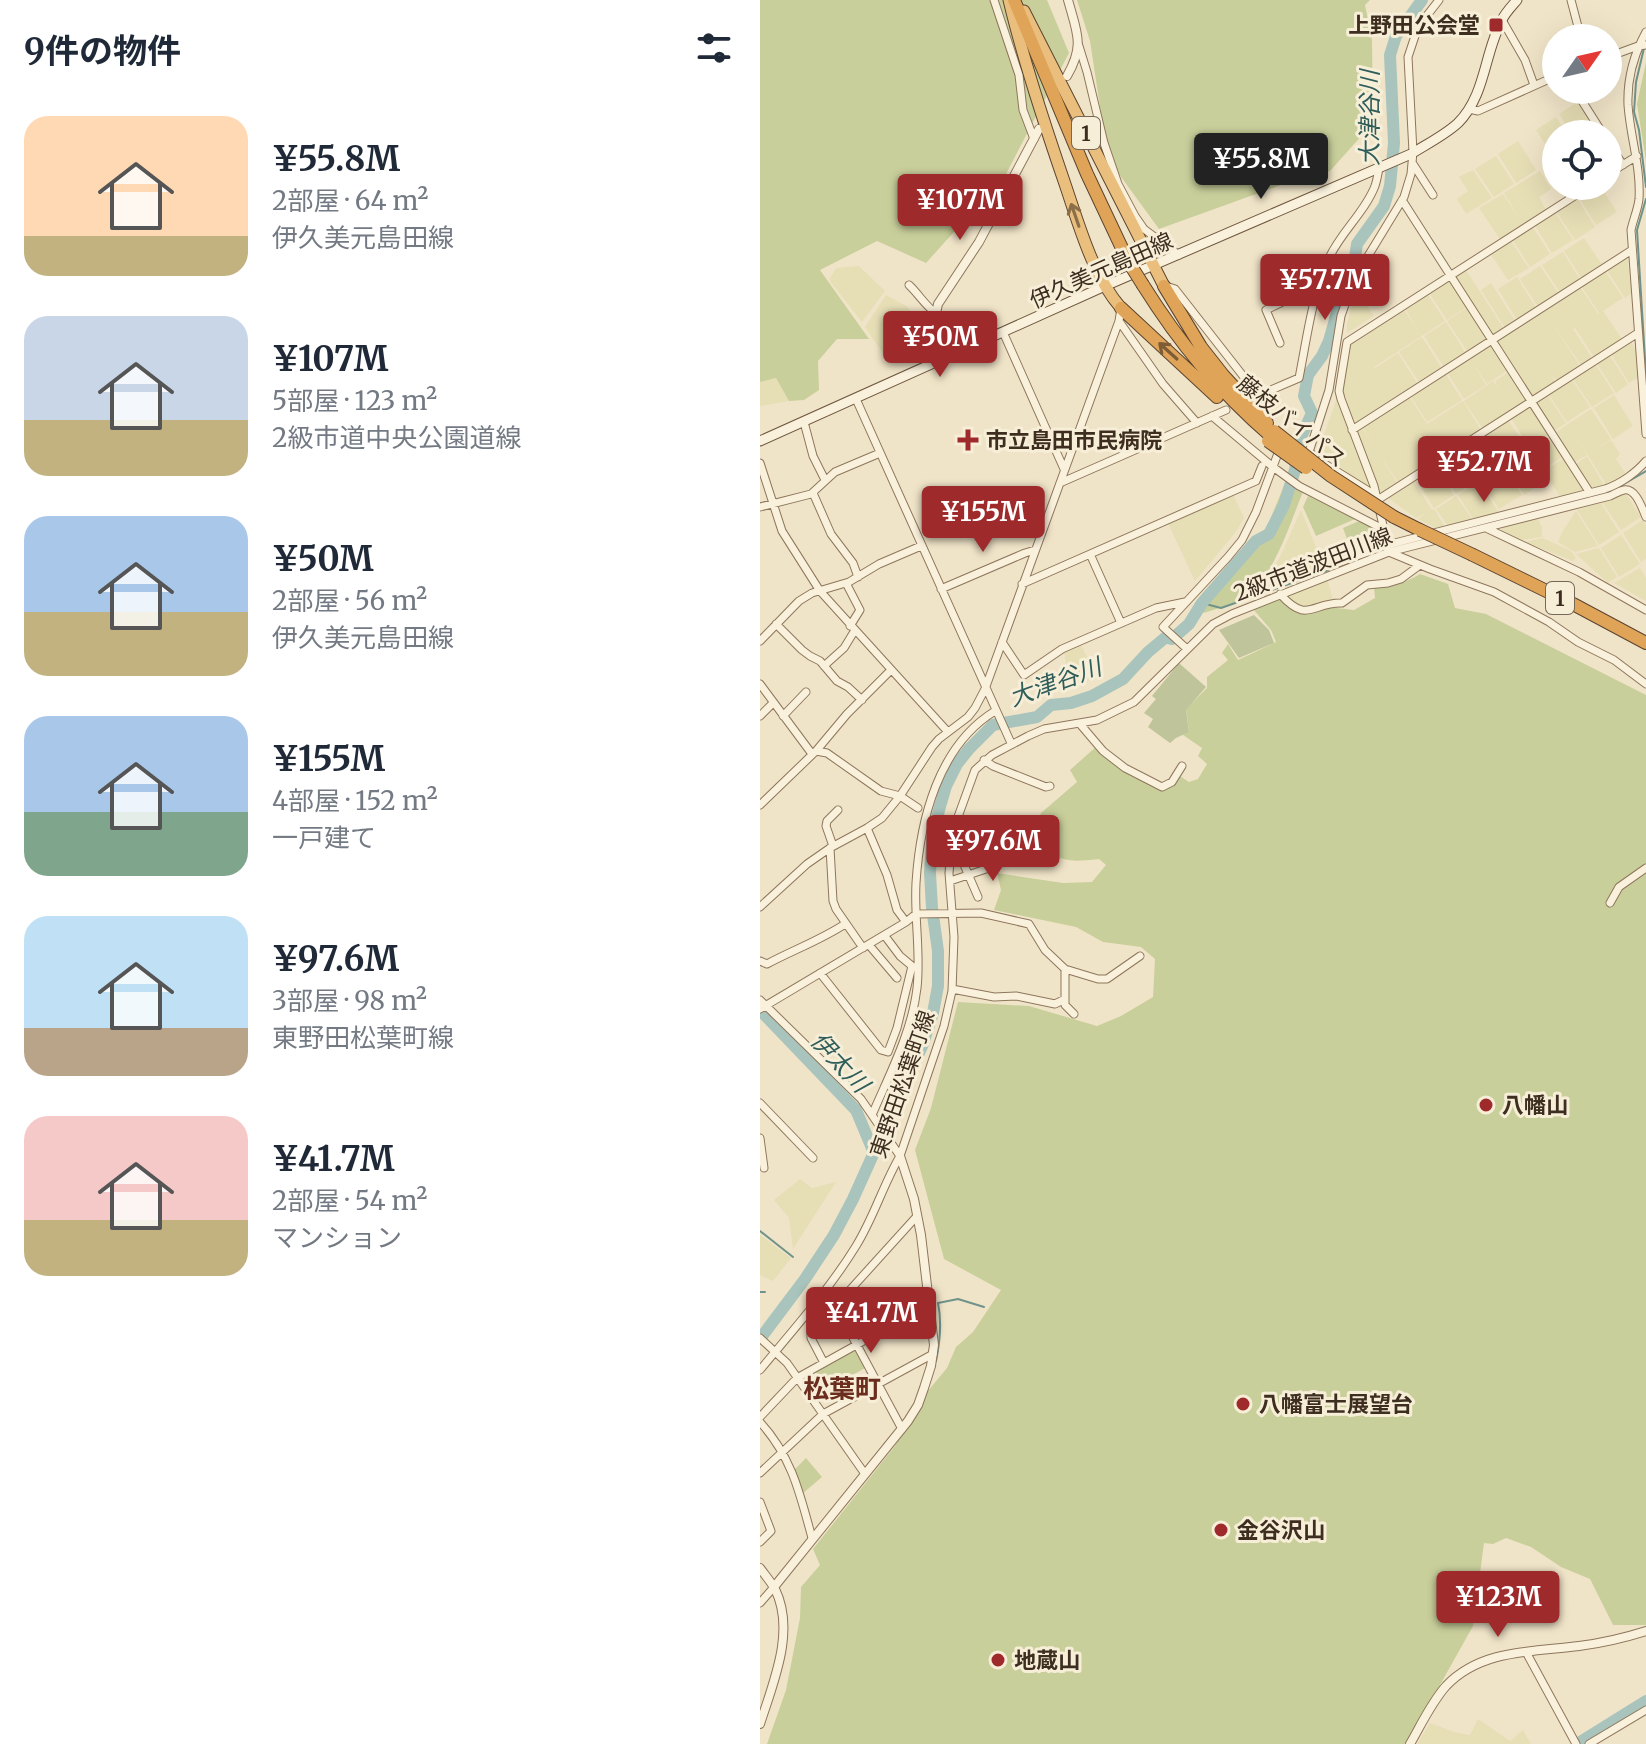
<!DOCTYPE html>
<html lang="ja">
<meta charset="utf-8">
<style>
body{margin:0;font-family:Merriweather,"Noto Sans JP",serif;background:#f6f6f7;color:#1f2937;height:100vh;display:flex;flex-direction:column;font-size:30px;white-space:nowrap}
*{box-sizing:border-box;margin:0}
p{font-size:26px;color:#747a83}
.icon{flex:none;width:44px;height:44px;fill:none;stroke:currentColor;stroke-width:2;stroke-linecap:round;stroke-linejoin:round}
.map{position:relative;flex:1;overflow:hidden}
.panel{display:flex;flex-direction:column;background:#fff;width:760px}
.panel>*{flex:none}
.needle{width:52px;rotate:56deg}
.buttons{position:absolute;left:782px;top:24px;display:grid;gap:16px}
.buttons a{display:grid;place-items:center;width:80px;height:80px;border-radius:50%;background:#fff;box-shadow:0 8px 32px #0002;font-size:40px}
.price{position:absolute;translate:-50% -68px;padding:0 18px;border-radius:8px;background:#9e2a2b;color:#fff;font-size:26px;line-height:52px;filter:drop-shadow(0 2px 4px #0008)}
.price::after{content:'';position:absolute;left:50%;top:48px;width:24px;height:18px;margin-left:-12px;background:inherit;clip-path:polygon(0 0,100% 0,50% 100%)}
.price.active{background:#222;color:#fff}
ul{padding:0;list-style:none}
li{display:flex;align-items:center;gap:24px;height:200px;padding:0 24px}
li span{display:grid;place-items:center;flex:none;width:224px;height:160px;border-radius:24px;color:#555}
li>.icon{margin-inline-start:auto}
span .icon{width:96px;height:96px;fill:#fffc;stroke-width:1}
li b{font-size:34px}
h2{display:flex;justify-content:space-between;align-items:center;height:96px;padding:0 24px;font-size:34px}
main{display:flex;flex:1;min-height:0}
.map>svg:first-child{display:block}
.farmland{fill:#e6deb5}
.green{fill:#c9cf9b}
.cemetery{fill:#bfc49a}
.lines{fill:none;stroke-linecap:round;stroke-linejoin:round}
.stream{stroke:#6f938a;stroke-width:2}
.river{stroke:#a9c4bc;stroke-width:12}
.minor-casing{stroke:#8d765c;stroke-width:9}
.tertiary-casing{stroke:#8d765c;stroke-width:10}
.secondary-casing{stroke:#6f573f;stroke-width:11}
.trunk-casing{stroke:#5b4430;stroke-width:13}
.motorway-casing{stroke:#5b4430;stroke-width:14}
.minor{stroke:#faf1dc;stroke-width:7}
.tertiary{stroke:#faf1dc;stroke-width:8}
.secondary{stroke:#faf1dc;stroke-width:9}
.trunk{stroke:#eabe7c;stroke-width:11}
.motorway{stroke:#e0a458;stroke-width:12}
.motorway-bridge-casing{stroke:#5b4430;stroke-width:14;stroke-linecap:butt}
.motorway-bridge{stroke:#e0a458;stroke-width:12}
.oneway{stroke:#8b6f49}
.oneway2{stroke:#7e5d36}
.poi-dot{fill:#9e2a2b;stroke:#f7eed8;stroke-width:3}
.labels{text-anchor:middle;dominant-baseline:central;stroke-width:6;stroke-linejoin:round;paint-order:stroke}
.shield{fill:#f7eed8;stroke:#756857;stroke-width:2}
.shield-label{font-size:20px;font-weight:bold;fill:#3d2e20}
.poi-label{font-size:22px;font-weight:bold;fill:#3d2e20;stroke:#f7eed8;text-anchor:start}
.street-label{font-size:22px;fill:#3d2e20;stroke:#f7eed8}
.water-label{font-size:24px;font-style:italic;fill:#2f5d5a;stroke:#f7eed8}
.quarter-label{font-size:26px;font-weight:bold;fill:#6b2e1e;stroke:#f7eed8}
</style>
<main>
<section class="panel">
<h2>9件の物件<svg class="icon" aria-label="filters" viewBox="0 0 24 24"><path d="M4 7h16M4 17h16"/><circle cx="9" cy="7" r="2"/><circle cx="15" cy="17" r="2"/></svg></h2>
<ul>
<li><span style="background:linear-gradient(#ffd9b3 75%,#c2b280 0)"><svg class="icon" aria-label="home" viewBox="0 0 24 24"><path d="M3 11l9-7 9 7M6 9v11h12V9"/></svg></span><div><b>¥55.8M</b><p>2部屋 · 64 m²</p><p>伊久美元島田線</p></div></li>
<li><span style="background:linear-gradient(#c9d6e8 65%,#c2b280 0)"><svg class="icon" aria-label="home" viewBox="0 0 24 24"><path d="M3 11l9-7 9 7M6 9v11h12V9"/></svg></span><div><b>¥107M</b><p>5部屋 · 123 m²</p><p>2級市道中央公園道線</p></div></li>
<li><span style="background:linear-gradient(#a9c7e8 60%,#c2b280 0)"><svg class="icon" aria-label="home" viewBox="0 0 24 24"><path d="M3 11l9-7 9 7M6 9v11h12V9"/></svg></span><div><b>¥50M</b><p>2部屋 · 56 m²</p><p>伊久美元島田線</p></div></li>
<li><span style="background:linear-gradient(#a9c7e8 60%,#7fa58c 0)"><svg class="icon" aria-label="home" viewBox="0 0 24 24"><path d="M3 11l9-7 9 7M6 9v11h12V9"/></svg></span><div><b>¥155M</b><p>4部屋 · 152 m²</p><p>一戸建て</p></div></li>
<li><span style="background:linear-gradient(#bfe0f5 70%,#b9a48a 0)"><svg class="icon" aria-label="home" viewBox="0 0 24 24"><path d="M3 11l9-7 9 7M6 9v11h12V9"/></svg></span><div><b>¥97.6M</b><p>3部屋 · 98 m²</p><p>東野田松葉町線</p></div></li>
<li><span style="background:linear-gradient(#f6c9c9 65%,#c2b280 0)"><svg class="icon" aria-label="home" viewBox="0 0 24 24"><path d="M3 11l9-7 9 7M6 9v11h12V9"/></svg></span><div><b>¥41.7M</b><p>2部屋 · 54 m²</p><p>マンション</p></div></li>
</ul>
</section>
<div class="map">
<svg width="886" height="1744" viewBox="0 0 886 1744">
<rect width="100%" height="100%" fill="#f0e4c8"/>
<path class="farmland" d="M819,101L837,132L833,134H812L799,114Z
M796,117L807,134H796V157L794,158L776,130Z
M758,141L776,170L756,183L738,154Z
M736,156L754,184L734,197L715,169Z
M713,170L732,198L706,214L697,199L708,191L699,177Z
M780,171L791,189L779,197L786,210L740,239L719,208L743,194L761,221L744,193Z
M834,186H840L857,212L836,225L818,196Z
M817,198L835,227L815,240L796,211Z
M794,211L813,240L792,253L774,224Z
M772,226L790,254L770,267L752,239Z
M824,238L843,266L822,279L804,251Z
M750,240L769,268L748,280L730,253Z
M803,252L821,281L801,294L782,265Z
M867,256L872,293L865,298L846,269Z
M99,266L125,291L102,322L69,280L76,268Z
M780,266L799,294L778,307L760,279Z
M706,270L744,329L733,336L695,277Z
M845,271L863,298L843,311L862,339L834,357L815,328L813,329L832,358L821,365L789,319L820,366L797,381L792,375L795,382L772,397L753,369L756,366L753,368L736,341L820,287L838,314L839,313L821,286Z
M757,277L776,308L757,320L738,289Z
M692,280L708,306L687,320L670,294Z
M731,283L755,321L745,328L721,290Z
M596,289L614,316L587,333V324Z
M126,295L146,306L153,314L149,328L138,337L124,355L105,327Z
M668,295L685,321L614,367L615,368L638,353L657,383L594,424L581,392L589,346L644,310L659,332L646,310Z
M708,307L728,338L707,351L687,321Z
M686,322L705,352L683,366L664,336Z
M662,337L681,367L659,382L639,352Z
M871,341L877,354L879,377L869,383L851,354Z
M731,343L748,370L727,384L712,362L726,385L704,399L687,372Z
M850,356L868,384L856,393L837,364Z
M835,364L854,393L832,407L813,379Z
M750,371L768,400L723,429L704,401L733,381L738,387L735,381Z
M685,373L702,400L667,422L650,395Z
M16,378L29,401L0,406V382Z
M812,380L830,407L807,422L789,395Z
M854,395L873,426L853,439L834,408Z
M649,396L667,424L703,401L721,430L686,451L683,448L685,452L638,482L618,452L637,483L621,494L595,431L601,427L615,447L602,427Z
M788,396L806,423L794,431L776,403Z
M577,397L612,486L602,484L559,450Z
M771,405L790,434L769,447L751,418Z
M831,409L851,439L836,449L851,440L860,454L856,459L866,474L846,484L811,429L827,455L815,462L796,432Z
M748,420L767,448L744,463L726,435Z
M724,435L743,464L721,478L702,450Z
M791,436L804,456L783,470L770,449Z
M701,450L719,479L696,494L678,465Z
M767,450L787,480L764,495L745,464Z
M827,456L844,485L830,488L816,464Z
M804,458L826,491L801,498L784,471Z
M676,466L694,495L674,508L656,479Z
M744,466L762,495L739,509L721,480Z
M653,481L672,510L674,509L685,527L675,528L658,519L666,513L656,518L627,497Z
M719,481L739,513L714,520L698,495Z
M473,494L484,518L475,533L435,581L408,523Z
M866,494L881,517L861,530L842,502Z
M696,496L713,520L688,526L676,509Z
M841,503L859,532L839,545L817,510Z
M541,510L564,567L501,589L520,557Z
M816,511L838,546L815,552L798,542L802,532Z
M777,517L782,527V537L762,540L742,531L741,528L750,524Z
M883,520L886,525V559L881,562L863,533Z
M861,535L880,564L859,577L841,548Z
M783,538L811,551L816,558L813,561L765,542Z
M839,548L857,577L848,583L816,554Z
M880,568L886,578V601L854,583Z
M567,579L573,599L553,609L530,603L525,595Z
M321,645L337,677L323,683L310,686L304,652Z
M40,1179L52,1188L76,1182L33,1249L29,1218L14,1200Z
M0,1235L31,1258L13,1281L0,1275Z
M718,1719L750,1741L763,1730L771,1744H657L670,1723L694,1732L710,1735Z"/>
<path class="green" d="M0,0H287L309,53L246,174L166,263L117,241L60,270L109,339H77L58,361L59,390L44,400L29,401L16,378L0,382Z
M317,0H610L605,5L612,40L613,123L570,171L524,184L399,229L348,159L330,41Z
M886,62V161L877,104Z
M525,483L543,492C529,525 513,583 479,600C468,606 455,609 444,613L441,610L482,566L503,537Z
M548,496L595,519L556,536L543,507Z
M599,521L618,529L624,544L592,553L583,528Z
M660,574L688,584L695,608L726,614L886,695V1625H853L830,1579L801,1567L771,1547L746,1538L733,1544L724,1543L713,1626L647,1744H7L26,1690L40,1618L41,1587L60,1565L53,1549L135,1446L167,1392L187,1368L196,1347L213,1332L241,1290L184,1259L155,1150L171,1108L198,1002L269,1006L337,1026L361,1016L393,997L395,959L381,947L343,942L316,927L234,910L241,890L237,873L303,883L332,882L346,865L339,859C301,863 296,862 274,829L281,813L317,782L310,770L338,745L402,789L420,776L429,782L438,779L447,764L438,756L442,748L423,735L429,731L426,709L447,688V677L468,660L462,653L468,644L478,660L516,642L511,630L493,609L520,595L542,613L568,607L594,610L615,598L614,588C632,587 645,583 660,574Z
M96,1350L105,1368L66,1390L55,1371Z
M46,1458L62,1477L42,1494L34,1470Z"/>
<path class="cemetery" d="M494,615L509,630L514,643L479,658L459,630Z
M419,663L446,687L426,710L429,732L416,738L410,743L388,727L393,719L384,713L396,699L392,696Z"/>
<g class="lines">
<path class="stream" d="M884,48L876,82L874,112L879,130L886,187
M886,199L877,230L886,375
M694,531L850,492L886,471
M442,603L461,608L611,555
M0,1231L33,1257
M0,1292H5
M176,1361C180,1342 182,1322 178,1303L198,1299L224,1307
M165,1395L173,1371"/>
<path class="river" d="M0,1010L96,1110L114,1153
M0,1339L45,1279L74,1235L93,1199L163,1044L173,1013L178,986V951L172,908L170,873L172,842L179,810L186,786L197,764L209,749L233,725L277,717L291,705L311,703L332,696L363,679L388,652L406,637L412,639L429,624L442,603L496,541L509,534L524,505L535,470L541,437L552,413L544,396L548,375L562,356L569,341L584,288L594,265L597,244L624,206L630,186L634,143L630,55L636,36L662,0
M817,1744L886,1701"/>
<defs>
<path id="minor" d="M234,0L259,75L263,110L274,139
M811,0L821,38
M742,20L765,60L774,85
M886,32C874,54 867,80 868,105C870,136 881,167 879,199C878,209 873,220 871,230L886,434
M319,46L327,72L344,143L358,184L375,216L384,229L419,255
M848,57L878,46L886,45
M815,90L843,134
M709,109L718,111L796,76
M848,142L863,165
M653,164L673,195
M848,174L877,156
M830,186L587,342L579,391L581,399L614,486L629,552L670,569L734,592L789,622L818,642L854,660L886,684
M642,200L830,493
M149,285C157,292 168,309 175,312
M406,286L415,289L498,395
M359,321L403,384L437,423
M243,332L304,469
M520,343L506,310L545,291L558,290
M96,399L251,743
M494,404L490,399L539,378C547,338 552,295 569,258C581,232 605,212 615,186C617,180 618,174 619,168
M452,416L513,467L539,486L623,529
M44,422L53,456L65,480
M592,430L872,250
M555,456L549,452L569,390L581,316L589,293L605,261L644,197L651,174L653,152L648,57L658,27L679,0
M0,463L22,531L60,591L188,732
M565,464L615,495
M300,483L466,410
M53,493L71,534L93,563L98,577
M616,501L878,333
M0,507L51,494L75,472L120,453
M726,528L819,572L886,610
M330,554L361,623
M575,564L627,545L845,489C860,484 876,473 886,461
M86,583L100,610L90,626
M262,584L496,481L502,466
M181,589L265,553L275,550
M520,594C548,625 552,602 582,603L607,585L628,583L641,579L660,565
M16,624L42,650L50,656L60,661L77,681L88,687L102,700
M0,641L39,601L52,593L89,582L119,564L161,546
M242,642L264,675L302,649L396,608L425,602
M427,649L403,627L468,557L482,540L496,512L520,448
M64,666L84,648L95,630
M0,684L52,754
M0,716L13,703
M23,716L46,692
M320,724L343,751L365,768L402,787L412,782L422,766
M56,751L67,753L121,791L140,796L158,808
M224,760L233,766L286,787L290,786
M0,805L56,751L87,714L131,670
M107,828L127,875L137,910L146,922
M73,846L66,826L67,821L78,810
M70,848L73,901L76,909L103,948
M201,850L202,860L218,897
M190,881L235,866L249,847
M850,903L859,887L886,868
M0,907L47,864L70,848L107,828L122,818L140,796L172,747L179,739L208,717L215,708L225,689L359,321L361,308
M109,945L137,978
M0,961L7,964C33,950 61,940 85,924
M60,973L121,1050L128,1052L137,1028L152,966L140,956L125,936
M192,989L234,997L256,996L295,1004L305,999V969
M305,999V1005L314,1014
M0,1000L101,1099L140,1156
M0,1009L146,922L156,914L221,913L269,924L285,950L305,969L338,979H347L380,956
M0,1103L53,1158
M112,1115C129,1075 152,1032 157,988C161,953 154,918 156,883C160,820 178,746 235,711
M0,1138L4,1168
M76,1306L142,1429
M0,1338L27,1363L105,1474
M64,1363L51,1338V1333L157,1216
M0,1370C33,1330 69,1290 96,1246C114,1217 123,1185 140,1156L184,1026L192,991L194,937L189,873L191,850L195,825L215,770L232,755L268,736L284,729L337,720L374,702L453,624L472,614L629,552L850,496C855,494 859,491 864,490C876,488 882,508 886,517
M0,1417L37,1378L170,1304
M0,1422C32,1457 40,1494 52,1538
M0,1473L63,1414L173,1354
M0,1502L11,1531L0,1542
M0,1603L14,1587
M766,1652L816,1744
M829,1744L886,1710"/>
<path id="tertiary" d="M307,76C325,45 317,33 308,0
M192,355L175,318L178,304L219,242L279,129
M0,1568C5,1575 11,1582 15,1589C36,1631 13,1683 0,1724
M14,1587L148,1421L158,1405L164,1388L171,1366L174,1345L161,1235L154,1199L140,1156
M650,1744C661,1725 671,1703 686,1686C721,1649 773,1652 819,1646C842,1643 864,1638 886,1631"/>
<path id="secondary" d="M0,441L345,286L651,154C667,144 685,135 698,123C726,95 724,53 742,20C745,13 752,6 757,0"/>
<path id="trunk" d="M249,0C264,63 284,123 305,184C319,225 333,276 361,308
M264,11L404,286"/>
<path id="motorway" d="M254,0L327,174L368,261
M383,285C420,344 459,391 512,437
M404,286L441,347L463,375L507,423
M361,308L457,397
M634,517L660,530
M713,555L813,604L886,643"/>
</defs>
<use href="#minor" class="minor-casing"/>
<use href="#tertiary" class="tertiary-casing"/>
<use href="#secondary" class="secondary-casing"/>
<use href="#trunk" class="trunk-casing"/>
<use href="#motorway" class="motorway-casing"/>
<use href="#minor" class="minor"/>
<use href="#tertiary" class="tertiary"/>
<use href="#secondary" class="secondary"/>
<use href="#trunk" class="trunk"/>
<use href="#motorway" class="motorway"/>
<defs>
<path id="motorway-bridge" d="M368,261L383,285
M514,431L571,476L634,517
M508,441L546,468
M660,530L713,555"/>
</defs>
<use href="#motorway-bridge" class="motorway-bridge-casing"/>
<use href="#motorway-bridge" class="motorway-bridge"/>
</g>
<defs><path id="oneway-shaft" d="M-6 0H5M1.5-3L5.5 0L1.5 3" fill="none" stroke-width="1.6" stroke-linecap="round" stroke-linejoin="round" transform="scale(2)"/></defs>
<use class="oneway" href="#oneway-shaft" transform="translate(315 215) rotate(-109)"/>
<use class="oneway2" href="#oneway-shaft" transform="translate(408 351) rotate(-138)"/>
<g class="poi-dot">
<rect x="728" y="17" width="16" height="16" rx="4"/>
<path d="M204 428h8v8h8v8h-8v8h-8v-8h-8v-8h8z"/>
<circle cx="726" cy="1105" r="8"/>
<circle cx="483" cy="1404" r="8"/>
<circle cx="461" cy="1530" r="8"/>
<circle cx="238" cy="1660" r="8"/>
</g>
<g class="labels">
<g class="shield">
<rect x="312" y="117" width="28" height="32" rx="6"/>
<rect x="786" y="582" width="28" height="32" rx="6"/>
</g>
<g class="shield-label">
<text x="326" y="133">1</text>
<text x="800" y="598">1</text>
</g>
<g class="poi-label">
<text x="720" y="25" text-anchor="end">上野田公会堂</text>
<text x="226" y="440">市立島田市民病院</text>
<text x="742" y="1105">八幡山</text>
<text x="499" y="1404">八幡富士展望台</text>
<text x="477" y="1530">金谷沢山</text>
<text x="254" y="1660">地蔵山</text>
</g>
<g class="street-label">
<text transform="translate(341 270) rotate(-24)">伊久美元島田線</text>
<text transform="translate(532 421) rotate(39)">藤枝バイパス</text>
<text transform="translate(553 564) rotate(-21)">2級市道波田川線</text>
<text transform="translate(142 1084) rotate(-71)">東野田松葉町線</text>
</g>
<g class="water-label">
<text transform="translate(609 118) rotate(-90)">大津谷川</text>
<text transform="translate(295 682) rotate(-20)">大津谷川</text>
<text transform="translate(80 1062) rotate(47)">伊太川</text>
</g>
<g class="quarter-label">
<text x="82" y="1388">松葉町</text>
</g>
</g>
</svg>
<div class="buttons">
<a><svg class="needle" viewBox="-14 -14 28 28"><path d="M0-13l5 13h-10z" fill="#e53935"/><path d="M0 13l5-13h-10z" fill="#747a83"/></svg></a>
<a><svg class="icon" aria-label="locate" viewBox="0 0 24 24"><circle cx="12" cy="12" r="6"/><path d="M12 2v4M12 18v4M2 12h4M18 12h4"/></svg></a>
</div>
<b class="price active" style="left:501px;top:201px">¥55.8M</b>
<b class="price" style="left:200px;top:242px">¥107M</b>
<b class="price" style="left:565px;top:322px">¥57.7M</b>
<b class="price" style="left:180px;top:379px">¥50M</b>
<b class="price" style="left:724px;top:504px">¥52.7M</b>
<b class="price" style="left:223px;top:554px">¥155M</b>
<b class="price" style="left:233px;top:883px">¥97.6M</b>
<b class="price" style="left:111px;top:1355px">¥41.7M</b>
<b class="price" style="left:738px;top:1639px">¥123M</b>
</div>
</main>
